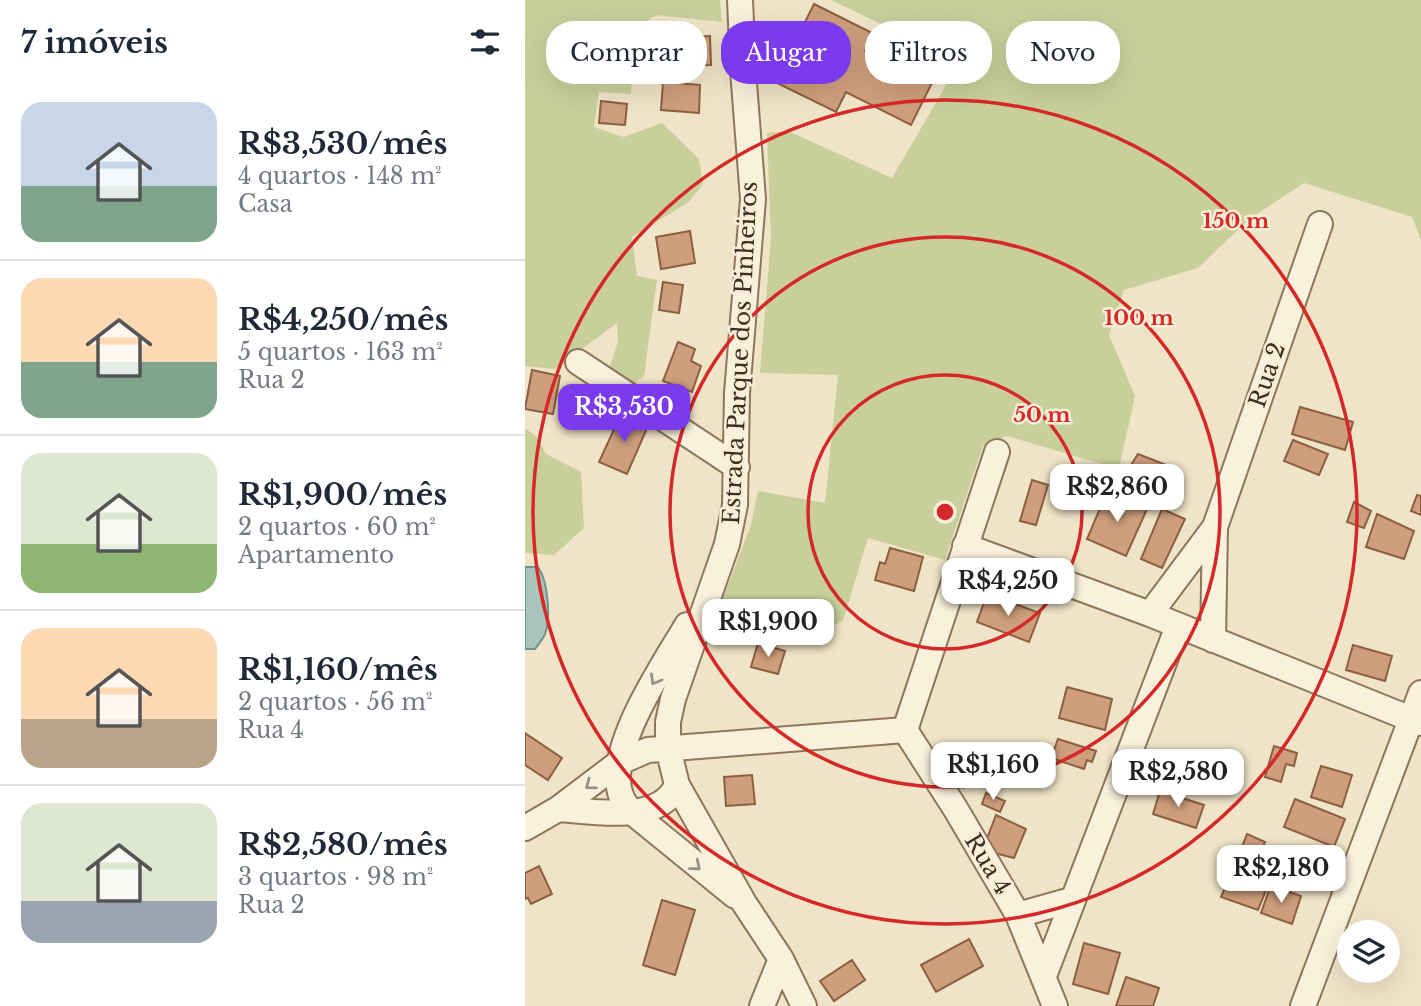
<!DOCTYPE html>
<html lang="pt">
<meta charset="utf-8">
<style>
body{margin:0;font-family:"Libre Baskerville",serif;background:#f2f2f3;color:#1f2937;height:100vh;display:flex;flex-direction:column;font-size:26px;white-space:nowrap}
*{box-sizing:border-box;margin:0}
p{font-size:23px;color:#747a83}
.icon{flex:none;width:38px;height:38px;fill:none;stroke:currentColor;stroke-width:2;stroke-linecap:round;stroke-linejoin:round}
.map{position:relative;flex:1;overflow:hidden}
.side{display:flex;flex-direction:column;background:#fff;width:525px}
.side>*{flex:none}
.guide{position:absolute;left:21px;top:21px;width:665px;height:63px;display:flex;gap:14px}
.buttons{position:absolute;left:812px;top:920px;display:grid;gap:14px}
.buttons a{display:grid;place-items:center;width:63px;height:63px;border-radius:50%;background:#fff;box-shadow:0 7px 28px #0002;font-size:35px}
.price{position:absolute;translate:-50% -60px;padding:0 16px;border-radius:14px;background:#fff;color:#222;font-size:23px;line-height:46px;filter:drop-shadow(0 2px 4px #0008)}
.price::after{content:'';position:absolute;left:50%;top:42px;width:21px;height:16px;margin-left:-10px;background:inherit;clip-path:polygon(0 0,100% 0,50% 100%)}
.price.selected{background:#7c3aed;color:#fff}
ul{padding:0;list-style:none}
li{display:flex;align-items:center;gap:21px;height:175px;padding:0 21px}
li+li{border-top:2px solid #e0e1e3}
li span{display:grid;place-items:center;flex:none;width:196px;height:140px;border-radius:21px;color:#555}
li>.icon{margin-inline-start:auto}
span .icon{width:84px;height:84px;fill:#fffc;stroke-width:1}
li b{font-size:30px}
h2{display:flex;justify-content:space-between;align-items:center;height:84px;padding:0 21px;font-size:30px}
.pill{padding:0 24px;border-radius:28px;background:#fff;box-shadow:0 7px 28px #0002;font-size:24px;line-height:63px}
.pill.selected{background:#7c3aed;color:#fff}
main{display:flex;flex:1;min-height:0}
.map>svg:first-child{display:block}
.green{fill:#c9cf9b}
.water{fill:#a9c4bc;stroke:#6f938a;stroke-width:2}
.building{fill:#cf9f7d;stroke:#8d5f41;stroke-width:2}
.lines{fill:none;stroke-linecap:round;stroke-linejoin:round}
.minor-casing{stroke:#8d765c;stroke-width:28}
.minor{stroke:#faf1dc;stroke-width:24}
.oneway{stroke:#9c907e}
.ring{fill:none;stroke:#d62828;stroke-width:3.5}
.labels{text-anchor:middle;dominant-baseline:central;stroke-width:5;stroke-linejoin:round;paint-order:stroke}
.street-label{font-size:23px;fill:#3d2e20;stroke:#f7eed8}
.centre{fill:#d62828;stroke:#f7eed8;stroke-width:3.5}
.ring-label{font-size:21px;text-anchor:middle;font-weight:bold;fill:#d62828;stroke:#f7eed8;stroke-width:5;stroke-linejoin:round;paint-order:stroke}
</style>
<main>
<section class="side">
<h2>7 imóveis<svg class="icon" aria-label="filters" viewBox="0 0 24 24"><path d="M4 7h16M4 17h16"/><circle cx="9" cy="7" r="2"/><circle cx="15" cy="17" r="2"/></svg></h2>
<ul>
<li><span style="background:linear-gradient(#c9d6e8 60%,#7fa58c 0)"><svg class="icon" aria-label="home" viewBox="0 0 24 24"><path d="M3 11l9-7 9 7M6 9v11h12V9"/></svg></span><div><b>R$3,530/mês</b><p>4 quartos · 148 m²</p><p>Casa</p></div></li>
<li><span style="background:linear-gradient(#ffd9b3 60%,#7fa58c 0)"><svg class="icon" aria-label="home" viewBox="0 0 24 24"><path d="M3 11l9-7 9 7M6 9v11h12V9"/></svg></span><div><b>R$4,250/mês</b><p>5 quartos · 163 m²</p><p>Rua 2</p></div></li>
<li><span style="background:linear-gradient(#dfe7d0 65%,#8fb573 0)"><svg class="icon" aria-label="home" viewBox="0 0 24 24"><path d="M3 11l9-7 9 7M6 9v11h12V9"/></svg></span><div><b>R$1,900/mês</b><p>2 quartos · 60 m²</p><p>Apartamento</p></div></li>
<li><span style="background:linear-gradient(#ffd9b3 65%,#b9a48a 0)"><svg class="icon" aria-label="home" viewBox="0 0 24 24"><path d="M3 11l9-7 9 7M6 9v11h12V9"/></svg></span><div><b>R$1,160/mês</b><p>2 quartos · 56 m²</p><p>Rua 4</p></div></li>
<li><span style="background:linear-gradient(#dfe7d0 70%,#9aa5b1 0)"><svg class="icon" aria-label="home" viewBox="0 0 24 24"><path d="M3 11l9-7 9 7M6 9v11h12V9"/></svg></span><div><b>R$2,580/mês</b><p>3 quartos · 98 m²</p><p>Rua 2</p></div></li>
</ul>
</section>
<div class="map">
<svg width="896" height="1006" viewBox="0 0 896 1006">
<rect width="100%" height="100%" fill="#f0e4c8"/>
<path class="green" d="M0,0H195L197,22L132,15L111,27L106,94L74,92L69,127L99,137L137,123L174,159L178,184L164,202L107,237L112,276L132,280L119,376L107,384L94,377L85,366L93,342L92,323L30,369L0,366Z
M306,0H896V240L887,217L779,183L723,220L673,268L599,290L584,335L610,396L594,469L482,436L458,446L420,560L343,538L318,621L279,639L194,609L226,525L233,491L300,503L313,375L235,373L246,238L242,133L263,131L367,178L423,82L349,44L358,25Z
M0,428L12,437L21,454L56,472L59,528L29,555L0,553Z"/>
<path class="water" d="M0,567H13C23,581 26,618 20,634C18,639 13,645 10,649H0Z"/>
<path class="building" d="M289,4L349,34L340,51L379,70L381,66L409,79L386,125L321,92L311,112L250,82Z
M185,36L186,65L163,66L162,37Z
M138,82L175,85L174,113L136,110Z
M76,101L102,104L100,125L74,123Z
M165,231L170,263L136,269L131,237Z
M138,282L158,285L154,313L134,310Z
M153,342L170,349L166,361L176,366L167,392L138,381Z
M7,370L35,376L28,414L0,409Z
M775,407L828,422L820,450L767,434Z
M96,414L123,426L102,474L74,462Z
M768,440L803,454L794,475L759,461Z
M613,454L654,470L650,484L639,482L635,489L598,478Z
M507,480L523,485L511,525L495,521Z
M582,492L622,509L601,556L562,539Z
M892,495L896,496V515L886,511Z
M829,502L846,511L839,528L822,522Z
M637,509L660,519L637,568L616,559Z
M852,514L889,531L879,559L841,547Z
M365,548L398,557L389,591L350,580L355,562L360,564Z
M462,594L515,613L504,642L452,622Z
M233,643L260,651L253,674L226,667Z
M828,645L867,656L860,681L821,670Z
M542,687L587,699L580,730L534,718Z
M0,733L37,758L23,780L0,765Z
M533,739L571,751L567,762L562,760L559,769L526,758Z
M749,746L772,753L769,766L761,764L756,782L740,777Z
M796,766L827,775L817,807L786,797Z
M227,775L230,804L201,806L199,777Z
M635,791L679,805L671,828L628,814Z
M461,793L480,801L475,812L457,804Z
M770,799L820,819L809,847L759,827Z
M471,815L501,829L489,858L454,849L459,846Z
M722,834L740,842L730,866L726,864L730,857L721,853L716,863L705,858L710,846L716,849Z
M14,866L27,894L6,904L3,898L0,899V873Z
M706,874L741,890L733,910L696,897Z
M746,885L776,896L767,924L736,913Z
M137,900L170,910L150,975L118,965Z
M444,939L458,966L411,992L396,965Z
M559,943L595,953L583,994L548,984Z
M327,960L340,980L309,1001L295,981Z
M601,977L634,988L628,1006H591Z"/>
<g class="lines">
<defs>
<path id="minor" d="M215,0L218,70L228,199L212,393L210,505L202,544L148,699L143,722V748L152,785L219,903L256,959L279,1006
M53,362L212,467
M440,546L625,614L896,723
M625,614L690,527L795,224
M162,625C140,663 75,756 98,800C100,805 105,809 108,813L210,896
M688,640L690,527
M380,730L430,808L493,915L530,1006
M380,730L472,452
M33,809C68,811 135,825 152,785
M0,828L33,809L95,762L123,750L380,730
M493,915L546,900
M519,976L653,626
M237,1006L256,959
M778,1006L896,693"/>
</defs>
<use href="#minor" class="minor-casing"/>
<use href="#minor" class="minor"/>
</g>
<defs><path id="oneway-chevron" d="M-2-3.5L2.5 0L-2 3.5" fill="none" stroke-width="1.6" stroke-linecap="round" stroke-linejoin="round" transform="scale(1.75)"/></defs>
<g class="oneway">
<use href="#oneway-chevron" transform="translate(130 680) rotate(120)"/>
<use href="#oneway-chevron" transform="translate(65 785) rotate(143)"/>
<use href="#oneway-chevron" transform="translate(171 866) rotate(39)"/>
</g>
<g class="ring">
<circle cx="420" cy="512" r="137"/>
<circle cx="420" cy="512" r="275"/>
<circle cx="420" cy="512" r="412"/>
</g>
<g class="labels">
<g class="street-label">
<text transform="translate(215 353) rotate(-87)">Estrada Parque dos Pinheiros</text>
<text transform="translate(742 375) rotate(-71)">Rua 2</text>
<text transform="translate(463 864) rotate(59)">Rua 4</text>
</g>
</g>
<circle cx="420" cy="512" r="10" class="centre"/>
<g class="ring-label">
<text x="711" y="228">150 m</text>
<text x="614" y="325">100 m</text>
<text x="517" y="422">50 m</text>
</g>
</svg>
<div class="buttons">
<a><svg class="icon" aria-label="layers" viewBox="0 0 24 24"><path d="M12 4l9 5-9 5-9-5zM3 14l9 5 9-5"/></svg></a>
</div>
<b class="price selected" style="left:99px;top:444px">R$3,530</b>
<b class="price" style="left:592px;top:524px">R$2,860</b>
<b class="price" style="left:483px;top:618px">R$4,250</b>
<b class="price" style="left:243px;top:659px">R$1,900</b>
<b class="price" style="left:468px;top:802px">R$1,160</b>
<b class="price" style="left:653px;top:809px">R$2,580</b>
<b class="price" style="left:756px;top:905px">R$2,180</b>
<div class="guide">
<a class="pill">Comprar</a>
<a class="pill selected">Alugar</a>
<a class="pill">Filtros</a>
<a class="pill">Novo</a>
</div>
</div>
</main>
